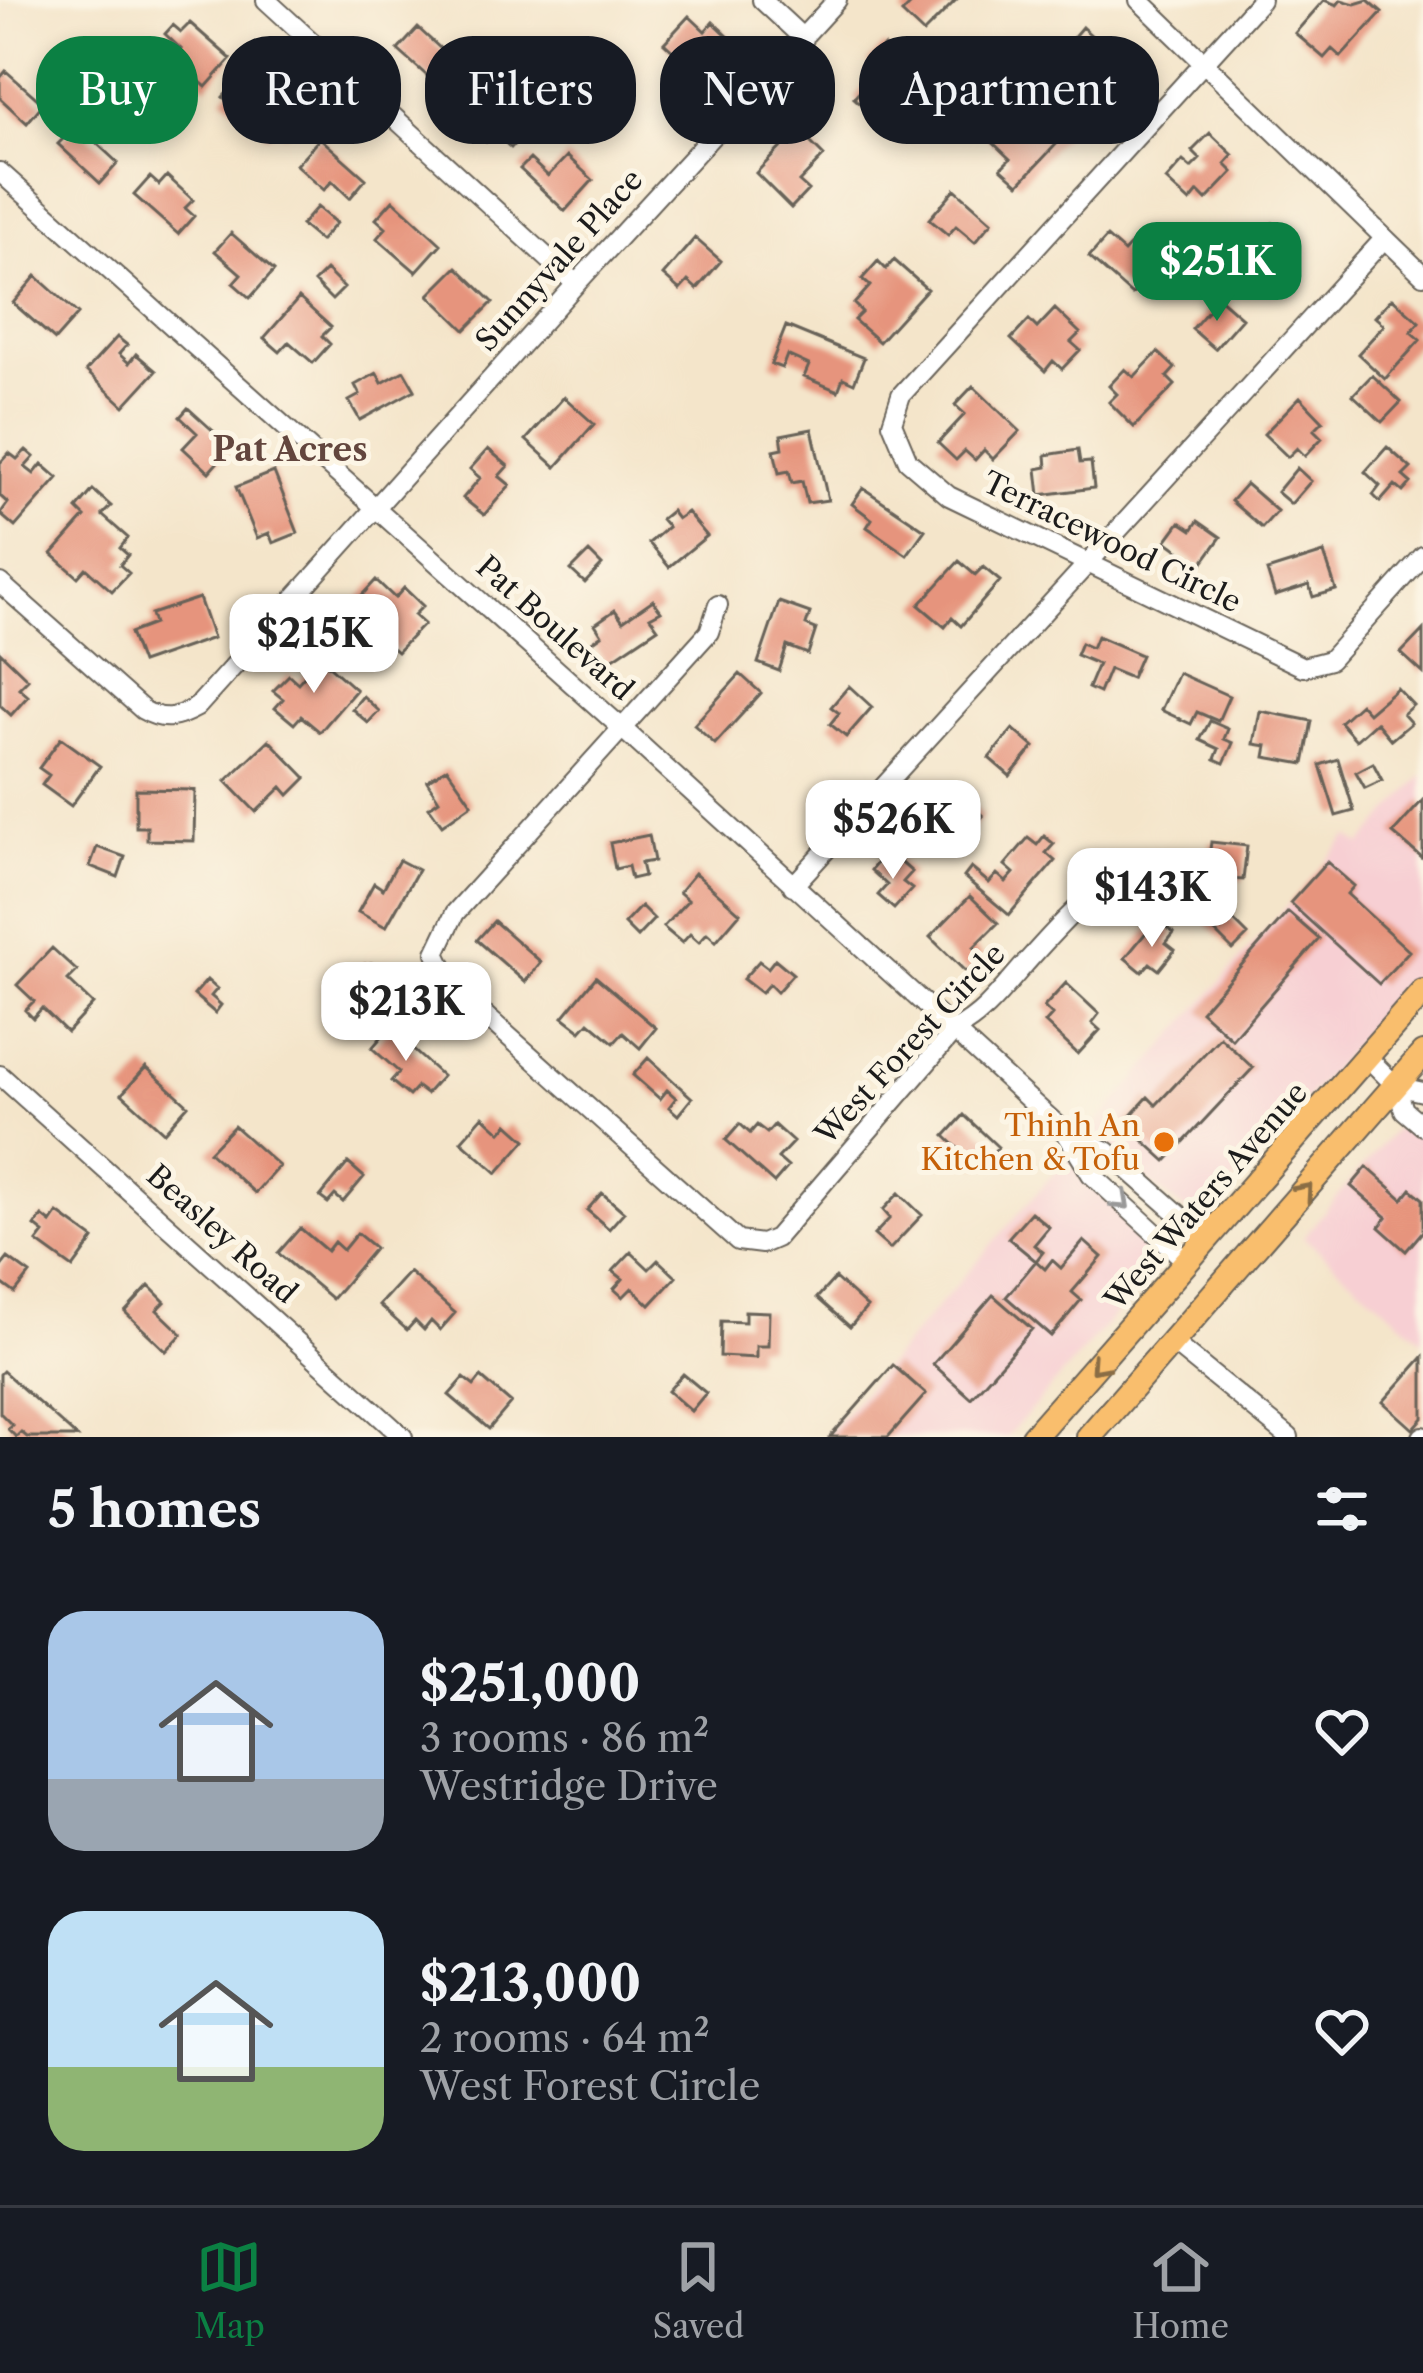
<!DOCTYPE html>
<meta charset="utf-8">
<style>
body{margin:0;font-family:"Libre Caslon Text",serif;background:#20242c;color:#f1f3f6;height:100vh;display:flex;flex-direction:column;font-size:45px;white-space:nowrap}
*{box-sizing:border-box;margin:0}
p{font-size:39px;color:#9ea1a6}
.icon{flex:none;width:66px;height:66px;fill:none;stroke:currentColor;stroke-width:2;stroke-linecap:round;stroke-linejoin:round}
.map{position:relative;height:1437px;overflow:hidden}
.panel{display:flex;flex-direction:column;background:#171b24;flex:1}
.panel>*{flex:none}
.banner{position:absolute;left:36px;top:36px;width:1353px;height:108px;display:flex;gap:24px}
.price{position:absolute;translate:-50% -102px;padding:0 27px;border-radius:24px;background:#fff;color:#222;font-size:39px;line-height:78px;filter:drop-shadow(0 3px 6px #0008)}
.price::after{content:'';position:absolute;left:50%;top:72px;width:36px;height:27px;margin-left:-18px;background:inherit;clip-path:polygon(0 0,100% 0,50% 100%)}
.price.selected{background:#0b8043;color:#fff}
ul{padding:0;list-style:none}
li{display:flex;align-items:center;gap:36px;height:300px;padding:0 48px}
li span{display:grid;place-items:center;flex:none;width:336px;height:240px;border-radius:36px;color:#555}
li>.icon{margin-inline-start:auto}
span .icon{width:144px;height:144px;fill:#fffc;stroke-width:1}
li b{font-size:51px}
h2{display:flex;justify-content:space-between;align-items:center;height:144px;padding:0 48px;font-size:51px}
.tag{padding:0 42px;border-radius:48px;background:#171b24;box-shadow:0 6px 18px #0003;font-size:42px;line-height:108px}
.tag.selected{background:#0b8043;color:#fff}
.menu{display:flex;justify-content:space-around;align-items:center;height:168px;border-top:3px solid #363941;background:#171b24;font-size:33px;color:#9ea1a6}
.menu a{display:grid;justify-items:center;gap:6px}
.menu .selected{color:#0b8043}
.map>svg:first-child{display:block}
.built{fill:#f7cfd3}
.building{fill:#e6947d}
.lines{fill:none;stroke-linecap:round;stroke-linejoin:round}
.minor-casing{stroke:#686259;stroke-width:22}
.major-casing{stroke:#686259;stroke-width:28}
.minor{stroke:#fff;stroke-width:18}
.major{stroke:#f9be6d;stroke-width:24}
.oneway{stroke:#8a6d44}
.oneway2{stroke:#999}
.food-dot{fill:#e8710a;stroke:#fcf5e5;stroke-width:4.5}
.labels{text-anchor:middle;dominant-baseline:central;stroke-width:10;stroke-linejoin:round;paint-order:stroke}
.street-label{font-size:30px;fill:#1c1c1c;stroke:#fcf5e5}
.food-label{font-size:30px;fill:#c56008;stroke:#fcf5e5;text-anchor:end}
.neighbourhood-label{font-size:33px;font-weight:bold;fill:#63463e;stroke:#fcf5e5}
</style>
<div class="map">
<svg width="1423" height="1437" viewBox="0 0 1423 1437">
<rect width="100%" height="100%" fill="#fcf5e5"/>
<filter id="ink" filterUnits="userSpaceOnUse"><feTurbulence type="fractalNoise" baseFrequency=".00833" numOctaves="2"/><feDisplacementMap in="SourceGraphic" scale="24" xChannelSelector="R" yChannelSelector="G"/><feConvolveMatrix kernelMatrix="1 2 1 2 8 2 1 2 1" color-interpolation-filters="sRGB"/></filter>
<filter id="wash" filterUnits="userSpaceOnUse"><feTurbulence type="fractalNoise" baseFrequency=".004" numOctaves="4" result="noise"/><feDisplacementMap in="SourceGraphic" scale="48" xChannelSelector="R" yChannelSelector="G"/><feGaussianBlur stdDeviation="2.7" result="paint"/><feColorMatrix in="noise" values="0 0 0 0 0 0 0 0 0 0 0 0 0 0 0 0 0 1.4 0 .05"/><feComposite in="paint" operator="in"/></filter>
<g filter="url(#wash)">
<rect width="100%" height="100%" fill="#f4e5ca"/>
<path class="built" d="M1423,775V966L1199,1221L1088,1134L1348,836L1361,845Z
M1400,1123L1423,1137V1340L1303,1237Z
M1068,1157L1086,1180L1168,1255L1007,1437H824Z"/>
<g id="blocks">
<path class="building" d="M915,0H956L923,33L902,13Z
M1324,0L1337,5L1341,0L1355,4L1368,0L1382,12L1341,57L1332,49L1324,58L1295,33Z
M689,16L705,31L713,22L730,38L705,64L698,57L689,66L664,43Z
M190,23L231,59L206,87L173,58L181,49L165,34L173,25L181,32Z
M1082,27L1091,35L1083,44L1091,52L1099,43L1108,51L1116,41L1133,57L1093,102L1102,110L1086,128L1078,121L1019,184L1001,168L1010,159L984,134L1008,108L1017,116L1009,125L1018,133L1051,97L1059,88L1051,80L1058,71L1067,79L1075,70L1058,55Z
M418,28L454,61L434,82L398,50Z
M884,46L903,63L887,80L897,90L874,116L854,98L878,72L868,63Z
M248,69L302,117L285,135L276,127L268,136L223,97Z
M6,71L43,104L27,123L0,98V78Z
M484,92L501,107L509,98L526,114L519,123L527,130L511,148L494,133L486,142L460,119Z
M77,125L118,163L100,183L58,144Z
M798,130L824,156L799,182L808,190L791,208L756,173Z
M1210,133L1233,155L1225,164L1233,172L1206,200L1198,192L1190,202L1166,180L1183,161L1191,168L1200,159L1192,151Z
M320,138L366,179L350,198L332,181L324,190L296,165Z
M567,156L593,180L565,211L520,169L530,159L548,176Z
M167,176L193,200L185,208L194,216L178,234L134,195L150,177L159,185Z
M955,189L992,222L975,242L956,226L948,235L929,219Z
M393,200L441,244L416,272L377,238L386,228L376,219Z
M317,207L336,223L320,241L301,225Z
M1273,223L1297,243L1272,273L1249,252Z
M231,233L274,271L250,298L233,283L241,274L215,251Z
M1107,237L1124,252L1133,242L1150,257L1142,267L1150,275L1132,295L1089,257Z
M695,238L721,261L697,289L688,281L680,290L663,275Z
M894,260L927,289L879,342L854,320L862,312L854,304L870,286L862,279L878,261L886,269Z
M457,267L493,302L465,330L429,295Z
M326,270L344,288L332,300L314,282Z
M36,276L78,314L55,340L13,303Z
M299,298L331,327L322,336L330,344L313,363L289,342L280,352L264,338Z
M1219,298L1242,318L1215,349L1192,329Z
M1392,298L1419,322L1411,332L1420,340L1385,379L1358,354L1384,325L1375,317Z
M1055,309L1080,333L1071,342L1080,350L1062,369L1053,361L1045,371L1011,339L1029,320L1037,328Z
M786,326L864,358L854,383L843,378L838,391L804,377L809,365L787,355L782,368L771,364Z
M117,337L127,345L119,354L129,363L136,354L156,371L124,406L86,371Z
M1158,352L1175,368L1167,377L1175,385L1134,427L1109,402L1117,394L1109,386L1125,369L1134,377Z
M404,371L415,390L360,420L349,401L360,395L355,385L377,373L382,383Z
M1372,375L1401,402L1382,422L1353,395Z
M973,386L1020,431L993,459L984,450L975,460L965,451L956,460L938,443L965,414L955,405Z
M564,397L594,424L556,467L526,440Z
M1300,397L1323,421L1314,430L1322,438L1305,456L1297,448L1288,457L1264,434Z
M188,408L231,447L209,472L183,448L197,433L180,417Z
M812,429L828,500L807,503L802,481L792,483L789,471L779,473L774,450L783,448L781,435Z
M1387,447L1411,468L1403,476L1411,483L1403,492L1395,485L1380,502L1373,495L1380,486L1365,472Z
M488,449L508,466L499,476L510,485L484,515L463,498L480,478L470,469Z
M26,450L34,457L25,467L34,474L42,464L58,478L15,527L0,514L8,503L0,496V463L9,453L17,459Z
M1078,450L1080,463L1091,462L1094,488L1040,495L1037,469L1047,467L1046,455Z
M1297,468L1311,481L1291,504L1277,492Z
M274,472L298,533L273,543L269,533L257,538L236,487Z
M1246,484L1277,511L1262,528L1231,501Z
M863,488L925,530L907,555L867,527L872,519L852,504Z
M93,490L111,506L102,515L128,538L120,548L128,555L120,565L129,573L112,591L86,568L78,577L52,554L85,517L77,509Z
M671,511L677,519L687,512L707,536L669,567L649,543L668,527L661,519Z
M1198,521L1221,537L1200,566L1166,541L1180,522L1192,530Z
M589,552L602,565L585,583L571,570Z
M1324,553L1336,590L1313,597L1309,585L1275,596L1267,571Z
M959,561L975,575L983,567L1000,581L961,626L952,618L945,627L919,605Z
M376,580L395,598L404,588L423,606L414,615L424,624L397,652L388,644L379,653L351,626L359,617L350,608Z
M199,598L213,638L141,663L130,633L154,624L151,614Z
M653,600L661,611L650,617L658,628L606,663L592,642L602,635L595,624L615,610L623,621Z
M779,602L810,613L806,625L816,629L808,654L787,646L779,671L758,663Z
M1423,630V673L1401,653Z
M1097,636L1141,655L1131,678L1109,669L1099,693L1088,688L1098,664L1076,655L1081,643L1092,648Z
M0,652L28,679L19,688L28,696L11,715L0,705Z
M320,658L356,690L320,732L301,716L294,724L275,708L283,699L273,691L289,675L298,683Z
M1178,673L1229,696L1218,721L1197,712L1191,724L1161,710Z
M740,674L761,693L715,744L694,725Z
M849,686L872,707L846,737L830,724L839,713L831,707Z
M1397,688L1413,705L1403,714L1411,723L1391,740L1376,722L1356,740L1340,722L1360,704L1368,713Z
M363,696L379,711L368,723L352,709Z
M1260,711L1312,721L1304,764L1265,757L1267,746L1254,744Z
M1210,721L1228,729L1224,739L1233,743L1224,763L1215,759L1219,749L1200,740Z
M1013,729L1034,747L1010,776L989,758Z
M61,738L100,766L71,806L42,785L49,775L39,768Z
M269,740L306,778L289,795L282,787L256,812L226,781Z
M1338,759L1354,811L1336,816L1320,765Z
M1373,763L1382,780L1365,788L1356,772Z
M447,768L472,804L442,825L429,807L439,800L427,781Z
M136,789L195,790L194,841L147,840V827H136Z
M959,793L983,816L955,846L930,823Z
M1423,800V859L1393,833Z
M649,835L654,861L641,863L644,876L631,879L628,866L615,869L610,843Z
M1044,836L1054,844L1046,853L1055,861L1009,915L964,877L971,868L989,883L997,874L1006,882L1014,873L1005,865L1028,838L1037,845Z
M1211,842L1247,846L1243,880L1231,879L1229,891L1194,886L1196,863L1208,865Z
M97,847L125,857L118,877L90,866Z
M896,858L912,872L903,882L912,889L894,909L878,895L887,885L871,870L879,860L887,868Z
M399,860L418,870L386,927L358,912L374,883L383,889Z
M1327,862L1354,886L1347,894L1409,951L1379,984L1290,903Z
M695,873L740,913L716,941L707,933L699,942L690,934L682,943L663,927L688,900L679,892Z
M970,896L998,923L974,947L983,956L967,973L930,937Z
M1214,901L1248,935L1233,950L1199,916Z
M641,906L654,919L637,937L624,924Z
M1288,912L1319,939L1232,1039L1201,1011Z
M494,921L541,962L525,982L477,940Z
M1165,926L1174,933L1166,943L1175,950L1159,970L1150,963L1142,972L1125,958L1149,929L1157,936Z
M52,948L77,971L68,980L93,1004L67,1032L42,1008L33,1018L25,1010L34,1001L17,985Z
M775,959L793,974L777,992L769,984L761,993L743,979L759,961L768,968Z
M371,963L378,1005L345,1011L338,969Z
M596,977L656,1028L640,1048L623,1033L614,1043L589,1022L581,1031L563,1017Z
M207,980L217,989L211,996L221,1005L215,1013L194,995Z
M1066,983L1099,1014L1092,1023L1100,1030L1078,1054L1045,1023L1052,1015L1044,1007Z
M389,1028L442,1076L426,1094L417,1087L409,1096L391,1081L399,1072L372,1048Z
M1220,1037L1253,1068L1166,1161L1124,1123L1148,1097L1156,1105Z
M648,1058L692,1098L678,1115L669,1107L676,1098L667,1090L660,1099L633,1075Z
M146,1067L188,1105L164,1132L122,1094Z
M964,1115L998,1147L979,1168L945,1136Z
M483,1116L501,1132L508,1124L526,1140L497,1173L461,1141Z
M740,1124L750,1133L757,1125L767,1133L774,1125L793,1142L778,1158L788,1167L774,1183L726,1140Z
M234,1126L279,1166L255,1193L209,1152Z
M348,1163L364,1177L343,1202L335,1195L328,1203L320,1197Z
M1367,1167L1403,1199L1411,1189L1423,1199V1231L1406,1251L1379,1227L1387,1217L1351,1186Z
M602,1193L624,1212L609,1229L587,1210Z
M899,1193L922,1215L890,1249L874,1235L890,1218L883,1210Z
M1031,1212L1049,1227L1034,1245L1043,1252L1036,1261L1008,1238Z
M58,1213L94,1239L73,1268L37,1242L44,1233L35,1226L42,1216L51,1223Z
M300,1228L327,1251L334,1242L343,1250L357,1233L375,1248L332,1299L278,1253Z
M1084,1241L1102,1257L1072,1292L1081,1300L1051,1336L1006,1297L1036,1261L1045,1269L1052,1260L1061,1268Z
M631,1252L649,1269L658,1260L676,1277L650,1305L632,1288L623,1297L614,1289L623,1279L613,1271Z
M8,1258L30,1274L15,1293L0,1282V1268Z
M409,1272L455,1313L440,1330L431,1321L424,1330L415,1321L407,1330L379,1305Z
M835,1278L867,1307L850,1327L817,1298Z
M149,1286L165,1302L157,1310L182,1334L166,1351L125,1312Z
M993,1295L1032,1329L971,1398L933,1364Z
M745,1311L769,1312L768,1346H756V1358L720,1356L721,1321L745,1322Z
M1423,1357V1418L1413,1429L1383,1402Z
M893,1365L926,1394L888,1437H830Z
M3,1371L77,1437H27L21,1432L16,1437L8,1429L12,1425L0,1413V1374Z
M683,1374L706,1393L691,1411L668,1391Z
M481,1377L511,1403L489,1429L449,1395L464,1378L474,1386Z"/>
</g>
</g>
<g filter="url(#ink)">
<use href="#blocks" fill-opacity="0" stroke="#686259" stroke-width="3"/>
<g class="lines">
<defs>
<path id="minor" d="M266,0L576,284
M762,0L804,39
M1139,0L1423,275
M1261,0L901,395L892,423L908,461L949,496L1303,667L1330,660L1423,556
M0,172L624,730L1066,1133L1107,1151L1208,1240
M0,583L143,710C164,722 177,718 197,707L576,284L837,0
M718,605L709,632L455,913L436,953L452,986L738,1241L762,1244L776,1238L955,1030C984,1015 1002,990 1024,965C1057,928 1087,893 1131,869
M793,886L1383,240
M1367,1057L1396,1086L1404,1110L1423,1126
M0,1075L403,1437
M1396,1086L1423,1092
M1066,1133L1091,1174L1188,1263
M1173,1343L1289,1437
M1422,1437L1423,1436"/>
<path id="major" d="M1033,1437L1423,992
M1089,1437L1423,1054"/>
</defs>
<use href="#minor" class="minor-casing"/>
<use href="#major" class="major-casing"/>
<use href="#minor" class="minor"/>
<use href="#major" class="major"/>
</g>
<defs><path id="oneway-chevron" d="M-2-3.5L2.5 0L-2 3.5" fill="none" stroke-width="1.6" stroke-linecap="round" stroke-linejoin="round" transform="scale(3)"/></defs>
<g class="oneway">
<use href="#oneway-chevron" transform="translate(1305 1191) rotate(-49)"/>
<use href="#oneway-chevron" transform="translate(1098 1366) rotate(132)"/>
</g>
<use class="oneway2" href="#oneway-chevron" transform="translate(1122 1202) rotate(43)"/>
</g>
<circle class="food-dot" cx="1164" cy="1142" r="12"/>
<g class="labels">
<g class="street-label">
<text transform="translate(559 260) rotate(-48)">Sunnyvale Place</text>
<text transform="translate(1112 542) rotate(26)">Terracewood Circle</text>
<text transform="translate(555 628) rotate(42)">Pat Boulevard</text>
<text transform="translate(910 1044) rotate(-47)">West Forest Circle</text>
<text transform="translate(1206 1196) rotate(-49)">West Waters Avenue</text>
<text transform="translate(222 1234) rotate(42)">Beasley Road</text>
</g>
<g class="food-label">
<text x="1140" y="1125">Thinh An<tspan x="1140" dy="34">Kitchen &amp; Tofu</tspan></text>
</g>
<g class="neighbourhood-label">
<text x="290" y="449">Pat Acres</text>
</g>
</g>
</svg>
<b class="price selected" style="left:1217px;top:324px">$251K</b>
<b class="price" style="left:314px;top:696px">$215K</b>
<b class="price" style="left:893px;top:882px">$526K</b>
<b class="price" style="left:1152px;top:950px">$143K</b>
<b class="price" style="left:406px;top:1064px">$213K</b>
<div class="banner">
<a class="tag selected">Buy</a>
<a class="tag">Rent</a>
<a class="tag">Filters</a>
<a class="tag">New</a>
<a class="tag">Apartment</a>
</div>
</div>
<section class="panel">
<h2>5 homes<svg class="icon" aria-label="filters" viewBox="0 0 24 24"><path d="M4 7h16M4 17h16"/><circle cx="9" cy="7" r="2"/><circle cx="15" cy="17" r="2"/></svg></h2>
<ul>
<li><span style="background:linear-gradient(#a9c7e8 70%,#9aa5b1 0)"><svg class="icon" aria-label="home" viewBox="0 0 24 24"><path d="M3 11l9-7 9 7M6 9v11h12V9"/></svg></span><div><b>$251,000</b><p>3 rooms · 86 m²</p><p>Westridge Drive</p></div><svg class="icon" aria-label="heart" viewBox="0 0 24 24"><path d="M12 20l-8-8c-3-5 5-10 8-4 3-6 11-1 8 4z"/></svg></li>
<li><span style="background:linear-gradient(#bfe0f5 65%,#8fb573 0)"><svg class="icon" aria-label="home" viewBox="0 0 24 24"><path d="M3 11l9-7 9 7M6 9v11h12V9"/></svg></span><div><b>$213,000</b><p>2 rooms · 64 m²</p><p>West Forest Circle</p></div><svg class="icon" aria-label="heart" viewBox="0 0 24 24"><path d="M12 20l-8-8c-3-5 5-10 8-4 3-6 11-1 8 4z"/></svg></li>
</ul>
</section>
<nav class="menu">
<a class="selected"><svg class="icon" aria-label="map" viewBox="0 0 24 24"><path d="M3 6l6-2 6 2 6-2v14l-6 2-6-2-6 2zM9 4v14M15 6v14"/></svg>Map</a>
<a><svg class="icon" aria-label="saved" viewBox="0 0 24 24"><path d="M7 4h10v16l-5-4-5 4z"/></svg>Saved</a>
<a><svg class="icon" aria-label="home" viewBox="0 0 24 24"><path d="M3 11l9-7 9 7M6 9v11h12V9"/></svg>Home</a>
</nav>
